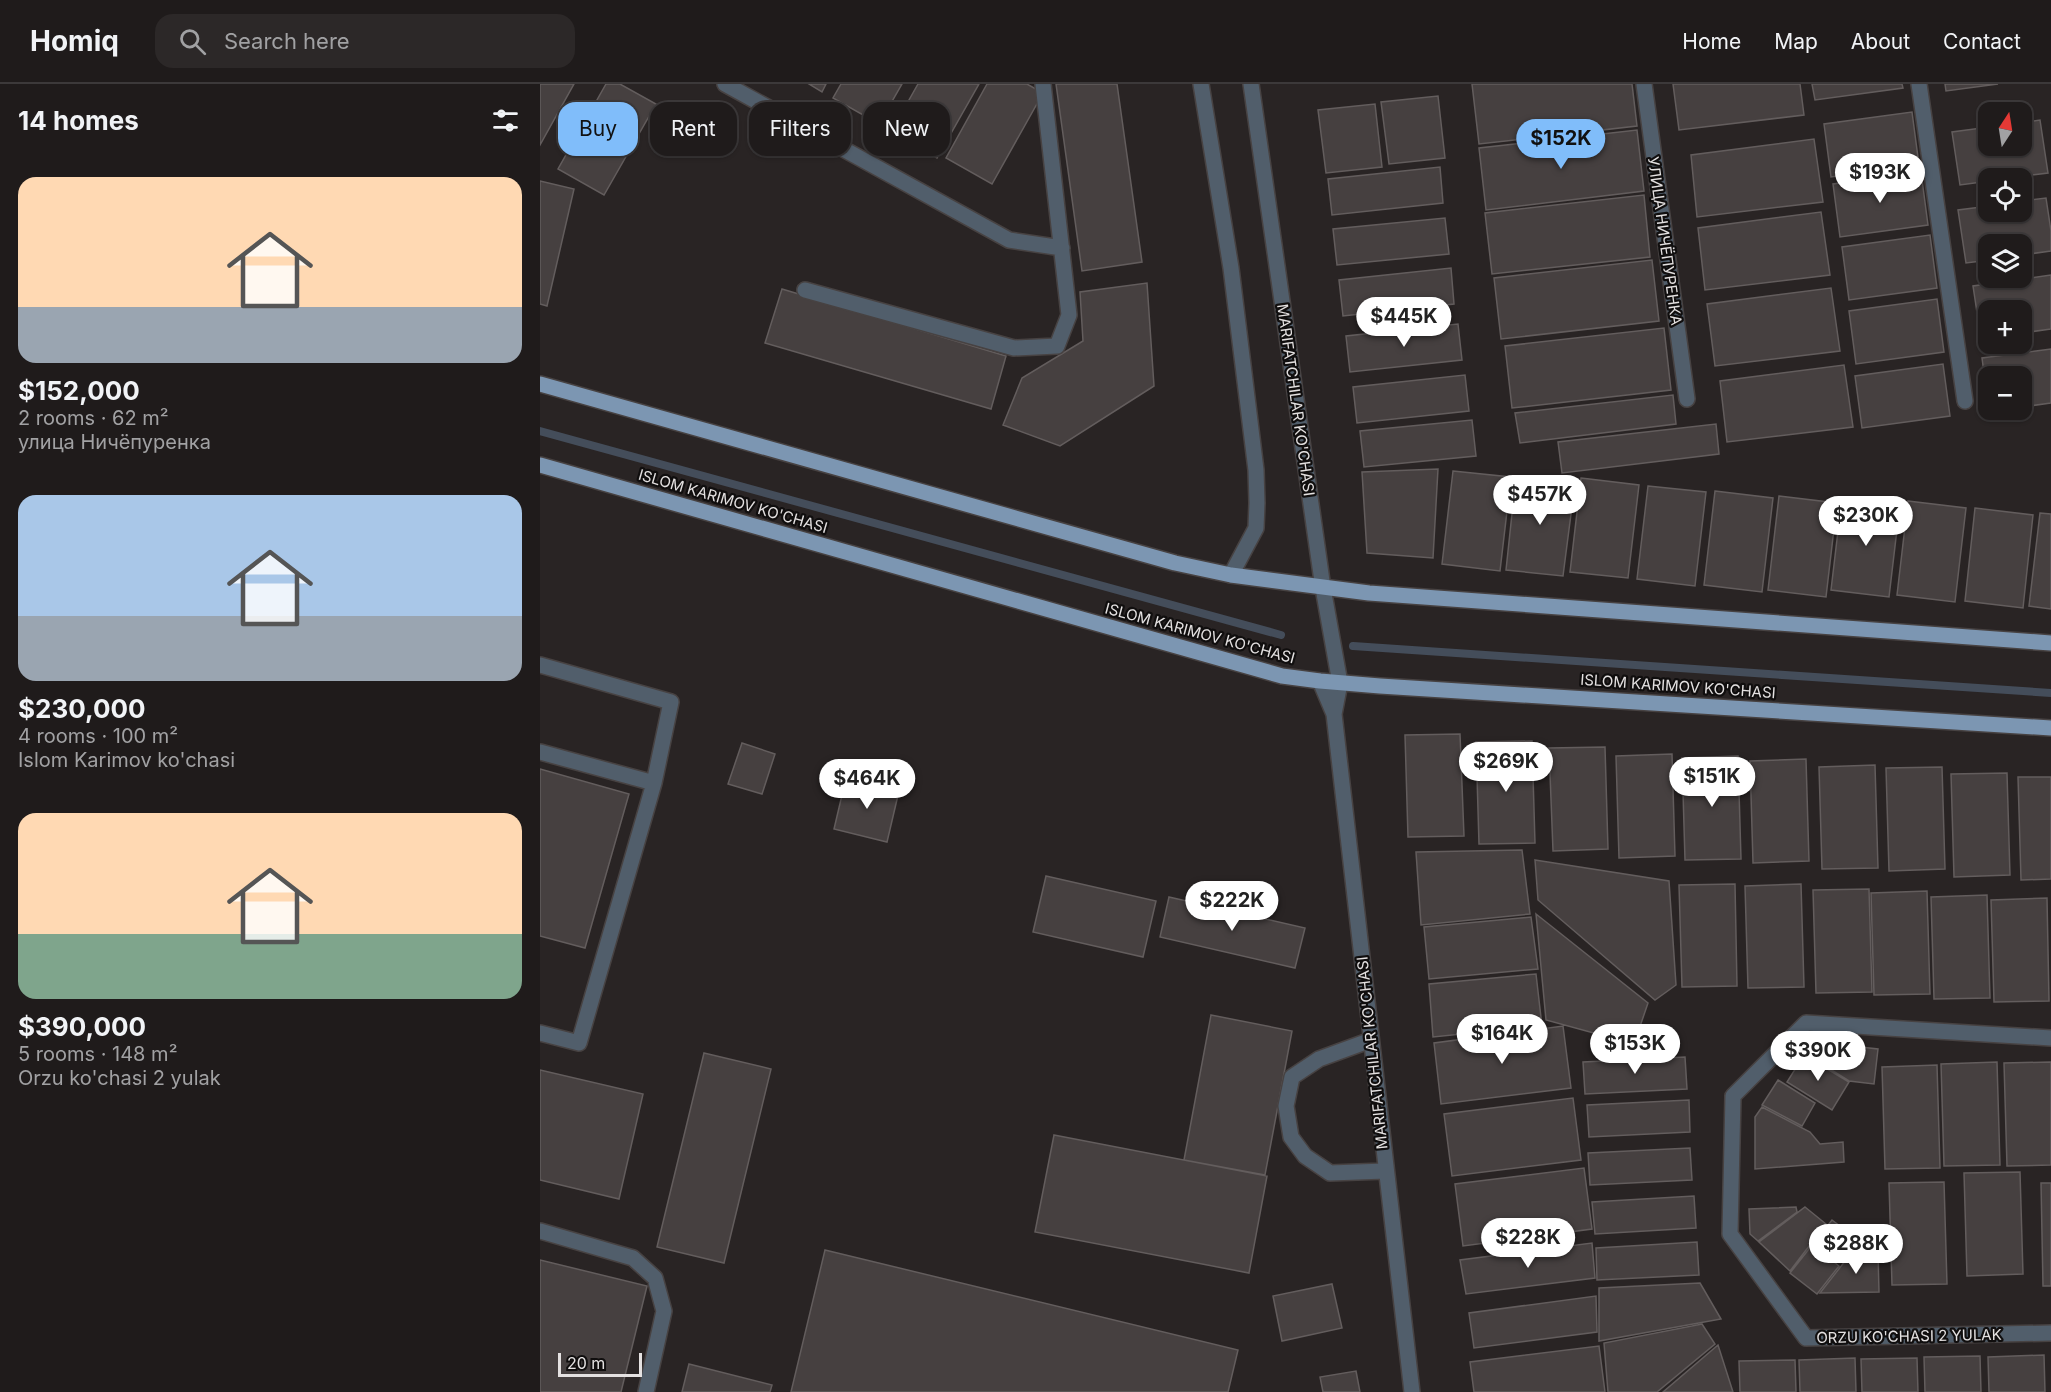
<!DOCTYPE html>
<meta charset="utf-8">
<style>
body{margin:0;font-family:Inter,sans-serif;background:#2c2828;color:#f1f3f6;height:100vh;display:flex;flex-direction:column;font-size:22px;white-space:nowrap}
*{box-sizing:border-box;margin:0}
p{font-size:20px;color:#a1a1a3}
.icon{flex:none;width:33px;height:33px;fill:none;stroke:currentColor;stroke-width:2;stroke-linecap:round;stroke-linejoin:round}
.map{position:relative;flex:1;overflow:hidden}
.details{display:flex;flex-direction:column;background:#1f1b1b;width:540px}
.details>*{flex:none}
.hud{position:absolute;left:18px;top:18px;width:570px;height:54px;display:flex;gap:12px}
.needle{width:39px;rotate:12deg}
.buttons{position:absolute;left:1438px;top:18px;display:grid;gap:12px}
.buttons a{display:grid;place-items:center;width:54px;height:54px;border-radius:12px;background:#1f1b1b;box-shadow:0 2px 4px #0004,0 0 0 2px #3c393a;font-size:30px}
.scale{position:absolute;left:18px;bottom:15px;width:84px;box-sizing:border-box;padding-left:6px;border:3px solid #e4e1e1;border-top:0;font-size:16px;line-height:21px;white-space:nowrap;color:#e4e1e1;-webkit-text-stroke:4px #100e0e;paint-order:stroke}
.price{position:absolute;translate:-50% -51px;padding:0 14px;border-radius:21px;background:#fff;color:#222;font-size:20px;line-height:39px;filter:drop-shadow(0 2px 3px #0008)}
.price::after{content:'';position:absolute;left:50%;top:36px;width:18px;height:14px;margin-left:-9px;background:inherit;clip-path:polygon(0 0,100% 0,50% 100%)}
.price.selected{background:#80bdfa;color:#111}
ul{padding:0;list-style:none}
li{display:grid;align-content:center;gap:12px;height:318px;padding:0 18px}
li span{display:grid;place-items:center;height:186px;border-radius:18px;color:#555}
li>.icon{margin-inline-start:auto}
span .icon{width:108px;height:108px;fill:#fffc;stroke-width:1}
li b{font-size:26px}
h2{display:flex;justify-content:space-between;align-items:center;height:72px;padding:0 18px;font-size:26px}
.pill{padding:0 21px;border-radius:18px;background:#1f1b1b;box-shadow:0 2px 4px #0004,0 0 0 2px #3c393a;font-size:21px;line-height:54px}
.pill.selected{background:#80bdfa;color:#111}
header{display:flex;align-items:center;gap:36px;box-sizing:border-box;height:84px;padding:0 30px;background:#1f1b1b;border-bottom:2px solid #3c393a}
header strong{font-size:28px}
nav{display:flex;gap:33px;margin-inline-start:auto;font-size:21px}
.search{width:420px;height:54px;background:#2c2828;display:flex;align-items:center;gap:15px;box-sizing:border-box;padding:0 21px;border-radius:18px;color:#a1a1a3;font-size:22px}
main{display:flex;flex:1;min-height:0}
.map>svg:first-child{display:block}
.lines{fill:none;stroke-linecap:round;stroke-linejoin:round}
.stream{stroke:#444d5a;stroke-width:8}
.building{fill:#464040;stroke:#635d5d;stroke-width:1.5}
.minor-casing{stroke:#474242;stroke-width:18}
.major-casing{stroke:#474242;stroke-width:18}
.minor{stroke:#515e6b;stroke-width:15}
.major{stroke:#7c96b2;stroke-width:15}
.labels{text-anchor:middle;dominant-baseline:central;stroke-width:4.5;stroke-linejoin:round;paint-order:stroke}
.street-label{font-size:15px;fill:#e4e1e1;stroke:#100e0e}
</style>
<header>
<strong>Homiq</strong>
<div class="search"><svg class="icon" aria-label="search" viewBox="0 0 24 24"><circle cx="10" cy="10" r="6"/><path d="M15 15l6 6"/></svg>Search here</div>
<nav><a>Home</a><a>Map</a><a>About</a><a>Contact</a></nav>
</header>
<main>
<section class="details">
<h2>14 homes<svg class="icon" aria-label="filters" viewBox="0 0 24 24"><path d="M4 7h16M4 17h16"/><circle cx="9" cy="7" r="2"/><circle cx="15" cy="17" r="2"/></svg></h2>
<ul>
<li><span style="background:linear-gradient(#ffd9b3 70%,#9aa5b1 0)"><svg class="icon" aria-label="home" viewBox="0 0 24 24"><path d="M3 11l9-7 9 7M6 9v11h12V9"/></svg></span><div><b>$152,000</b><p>2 rooms · 62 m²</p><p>улица Ничёпуренка</p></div></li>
<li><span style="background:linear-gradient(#a9c7e8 65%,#9aa5b1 0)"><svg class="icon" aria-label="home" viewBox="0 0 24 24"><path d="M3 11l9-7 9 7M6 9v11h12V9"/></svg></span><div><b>$230,000</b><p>4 rooms · 100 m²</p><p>Islom Karimov ko'chasi</p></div></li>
<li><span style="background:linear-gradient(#ffd9b3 65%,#7fa58c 0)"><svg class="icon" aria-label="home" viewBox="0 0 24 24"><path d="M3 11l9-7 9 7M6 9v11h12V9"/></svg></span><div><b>$390,000</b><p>5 rooms · 148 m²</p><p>Orzu ko'chasi 2 yulak</p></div></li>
</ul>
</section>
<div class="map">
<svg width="1511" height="1308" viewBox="0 0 1511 1308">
<rect width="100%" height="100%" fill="#292424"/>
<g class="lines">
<path class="stream" d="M0,347L741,551
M813,562L1511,609"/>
</g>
<path class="building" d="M0,0H34L0,61Z
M66,0H80L116,20L64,111L18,85Z
M269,0H286L282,8Z
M301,0H362L339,40L293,14Z
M378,0H439L397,74L351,48Z
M447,0H487L503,9L452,100L406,74Z
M516,0H577L602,178L542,187Z
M932,0H1092L1097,42L939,60Z
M1133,0H1260L1264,31L1139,46Z
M1272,0H1362L1363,4L1275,16Z
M1405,0H1458L1406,7Z
M898,12L905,74L849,80L841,18Z
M835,20L842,83L786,89L778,26Z
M1372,28L1379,81L1291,93L1284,40Z
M1500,36L1508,89L1468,94H1449V97L1420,101L1412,48L1449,43V62H1482V39Z
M1097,46L1104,107L946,126L939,64Z
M1274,55L1283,118L1157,133L1151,71Z
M900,83L903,119L792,131L788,95Z
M1381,88L1388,141L1300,153L1293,100Z
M0,97L34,105L7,222L0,220Z
M1104,111L1110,173L952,190L945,129Z
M1506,114L1511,147V167L1482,171V160H1449V176L1426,179L1418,126L1449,122V128H1482V117Z
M1281,128L1290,191L1165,206L1158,144Z
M905,134L909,170L797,181L793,145Z
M1390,151L1397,204L1309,216L1302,163Z
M1112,176L1119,237L961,255L954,194Z
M911,184L914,220L803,232L799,196Z
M1511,191V245L1482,249V226H1449V254L1441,255L1433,202Z
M607,199L614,302L520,362L463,341L482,294L543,257L540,208Z
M1291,204L1300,267L1175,282L1167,220Z
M242,205L466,272L451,325L225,259Z
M1397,215L1404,268L1316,280L1309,227Z
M918,240L922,276L810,288L806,252Z
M1124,244L1131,306L972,324L965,262Z
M1511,265V319L1482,323V292H1449V326H1462L1449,327L1442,274Z
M1403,280L1410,332L1322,344L1315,292Z
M1304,281L1313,343L1187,358L1180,297Z
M925,291L929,327L817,339L813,303Z
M1133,311L1136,340L980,359L975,329Z
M932,336L936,372L824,383L820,347Z
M1176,340L1179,370L1022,389L1018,358Z
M898,385L893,474L827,469L822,388Z
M913,387L971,393L960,487L902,480Z
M976,392L1035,399L1023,492L966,486Z
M1041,394L1099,401L1088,494L1030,488Z
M1108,402L1166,408L1155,502L1097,495Z
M1175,407L1233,414L1222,508L1164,501Z
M1239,412L1297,419L1286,513L1228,506Z
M1302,413L1360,420L1349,513L1291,506Z
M1368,417L1426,424L1415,518L1357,511Z
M1435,424L1493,431L1483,524L1425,517Z
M1500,429L1511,430V525L1489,522Z
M920,650L924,752L868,753L865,651Z
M992,657L995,759L939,760L936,658Z
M202,659L235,670L222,710L188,700Z
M1065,663L1068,765L1013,767L1009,664Z
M1132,670L1135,772L1079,774L1076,672Z
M1198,672L1201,775L1145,776L1142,674Z
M1266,675L1269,777L1213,779L1210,677Z
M1335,681L1338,784L1282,785L1279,683Z
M1402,683L1405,785L1349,787L1346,684Z
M0,685L89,710L45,864L0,852Z
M1467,689L1470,791L1414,793L1411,690Z
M1478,693H1511V795L1481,796Z
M306,694L359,707L347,758L294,745Z
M982,766L990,830L881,841L876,768Z
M995,776L1129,797L1136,901L1115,916L998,816Z
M506,792L616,817L603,873L493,848Z
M1195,800L1197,902L1142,903L1139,801Z
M1261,800L1264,903L1208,904L1205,802Z
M1329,805L1332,908L1276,909L1273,806Z
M1387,807L1390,910L1334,911L1331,809Z
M1447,811L1450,914L1394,915L1391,813Z
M629,813L765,844L755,884L620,853Z
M1507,814L1509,917L1454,918L1451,816Z
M996,830L1108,919L1094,960L1006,936Z
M991,833L998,885L889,895L884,843Z
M996,890L1002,942L893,953L889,900Z
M671,931L752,947L725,1091L644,1076Z
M1023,942L1031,1004L901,1020L894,959Z
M1293,960L1338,965L1334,1000L1309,997L1290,985Z
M164,969L231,985L184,1179L117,1163Z
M1264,971L1309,998L1292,1026L1247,998Z
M1145,973L1147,1005L1045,1010L1043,978Z
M1457,978L1460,1081L1404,1082L1401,980Z
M1511,978V1081L1467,1082L1464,979Z
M1397,981L1400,1084L1345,1085L1342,983Z
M0,986L103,1010L79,1115L0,1096Z
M1238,996L1275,1019L1262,1042L1222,1021Z
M1033,1014L1041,1076L912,1092L904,1030Z
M1149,1016L1150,1048L1049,1053L1047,1021Z
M1222,1023L1270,1048L1280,1060L1303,1058L1304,1078L1215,1085V1033Z
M514,1051L727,1092L709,1189L495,1148Z
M1150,1064L1152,1096L1050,1101L1048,1069Z
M1044,1084L1052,1145L923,1162L915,1100Z
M1480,1088L1483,1190L1427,1192L1424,1089Z
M1404,1098L1407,1200L1352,1201L1349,1099Z
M1501,1099H1511V1202H1503Z
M1154,1112L1156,1144L1055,1150L1052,1118Z
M1256,1123L1257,1128L1218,1157L1210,1150L1209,1125Z
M1265,1123L1286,1140L1250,1187L1219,1158Z
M1292,1136L1312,1151L1304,1160L1307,1162L1294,1178L1299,1182L1277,1210L1250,1189Z
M1157,1158L1159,1191L1057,1196L1056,1164Z
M1052,1159L1055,1194L926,1210L920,1176Z
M285,1166L698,1266L688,1308H251Z
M1313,1167L1338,1168L1339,1208L1280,1209Z
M0,1176L107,1202L81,1308H0Z
M1160,1199L1181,1235L1059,1257V1204Z
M792,1200L802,1244L742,1257L733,1212Z
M1056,1212L1057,1248L934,1264L929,1229Z
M1162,1240L1175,1260L1117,1308H1068L1064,1259Z
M1178,1261L1193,1308H1123Z
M1059,1262L1065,1308H934L930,1278Z
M1504,1271L1505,1308H1449L1448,1273Z
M1440,1272L1441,1308H1385L1384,1273Z
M1315,1274L1316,1308H1260L1259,1276Z
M1377,1274L1378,1308H1322L1321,1275Z
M1255,1276L1256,1308H1200L1199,1277Z
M149,1280L232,1301L230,1308H142Z
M816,1287L820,1308H783L780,1293Z"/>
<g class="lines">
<defs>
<path id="minor" d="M185,0L469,156L522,164
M661,0L691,184L716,386L717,419L716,444L691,491
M711,0L783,504L800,599L794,630
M1104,0L1147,315
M1379,0L1425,317
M265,206L474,264L517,262L529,231L503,0
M0,581L131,618L114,699L39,959L0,949
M780,597L794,630L872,1308
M0,668L114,699
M1511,954L1266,939L1193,1012L1190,1150L1266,1254L1511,1249
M831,956L779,975L752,993L746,1022L751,1053L765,1072L790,1089L845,1087
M0,1147L93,1174L115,1194L124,1227L106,1308"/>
<path id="major" d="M0,300L635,479L691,491L829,509L1511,559
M0,381L742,592L780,597L840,602L1511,644"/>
</defs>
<use href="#minor" class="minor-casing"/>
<use href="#major" class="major-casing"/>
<use href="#minor" class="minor"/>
<use href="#major" class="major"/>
</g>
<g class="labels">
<g class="street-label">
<text transform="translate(1125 157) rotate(82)">УЛИЦА НИЧЁПУРЕНКА</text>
<text transform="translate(756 316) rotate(82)">MARIFATCHILAR KO'CHASI</text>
<text transform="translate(193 417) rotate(16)">ISLOM KARIMOV KO'CHASI</text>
<text transform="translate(660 549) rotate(15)">ISLOM KARIMOV KO'CHASI</text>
<text transform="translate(1138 602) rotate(4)">ISLOM KARIMOV KO'CHASI</text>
<text transform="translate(832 969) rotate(-96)">MARIFATCHILAR KO'CHASI</text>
<text transform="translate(1369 1252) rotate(-1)">ORZU KO'CHASI 2 YULAK</text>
</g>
</g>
</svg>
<div class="buttons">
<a><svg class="needle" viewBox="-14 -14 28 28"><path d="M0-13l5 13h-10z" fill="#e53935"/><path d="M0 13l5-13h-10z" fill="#a1a1a3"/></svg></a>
<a><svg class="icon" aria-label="locate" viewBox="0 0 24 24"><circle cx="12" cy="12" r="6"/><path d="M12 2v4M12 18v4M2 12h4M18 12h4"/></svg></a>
<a><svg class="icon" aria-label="layers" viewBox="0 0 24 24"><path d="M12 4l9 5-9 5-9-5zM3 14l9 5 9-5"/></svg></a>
<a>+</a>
<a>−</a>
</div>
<div class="scale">20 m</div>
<b class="price selected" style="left:1021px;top:86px">$152K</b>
<b class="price" style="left:1340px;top:120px">$193K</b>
<b class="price" style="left:864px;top:264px">$445K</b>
<b class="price" style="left:1000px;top:442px">$457K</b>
<b class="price" style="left:1326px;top:463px">$230K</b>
<b class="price" style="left:966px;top:709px">$269K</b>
<b class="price" style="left:1172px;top:724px">$151K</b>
<b class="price" style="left:327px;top:726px">$464K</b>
<b class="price" style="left:692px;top:848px">$222K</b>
<b class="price" style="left:962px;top:981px">$164K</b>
<b class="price" style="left:1095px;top:991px">$153K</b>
<b class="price" style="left:1278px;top:998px">$390K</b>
<b class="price" style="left:988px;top:1185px">$228K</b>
<b class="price" style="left:1316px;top:1191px">$288K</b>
<div class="hud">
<a class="pill selected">Buy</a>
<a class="pill">Rent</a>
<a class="pill">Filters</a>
<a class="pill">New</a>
</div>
</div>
</main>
